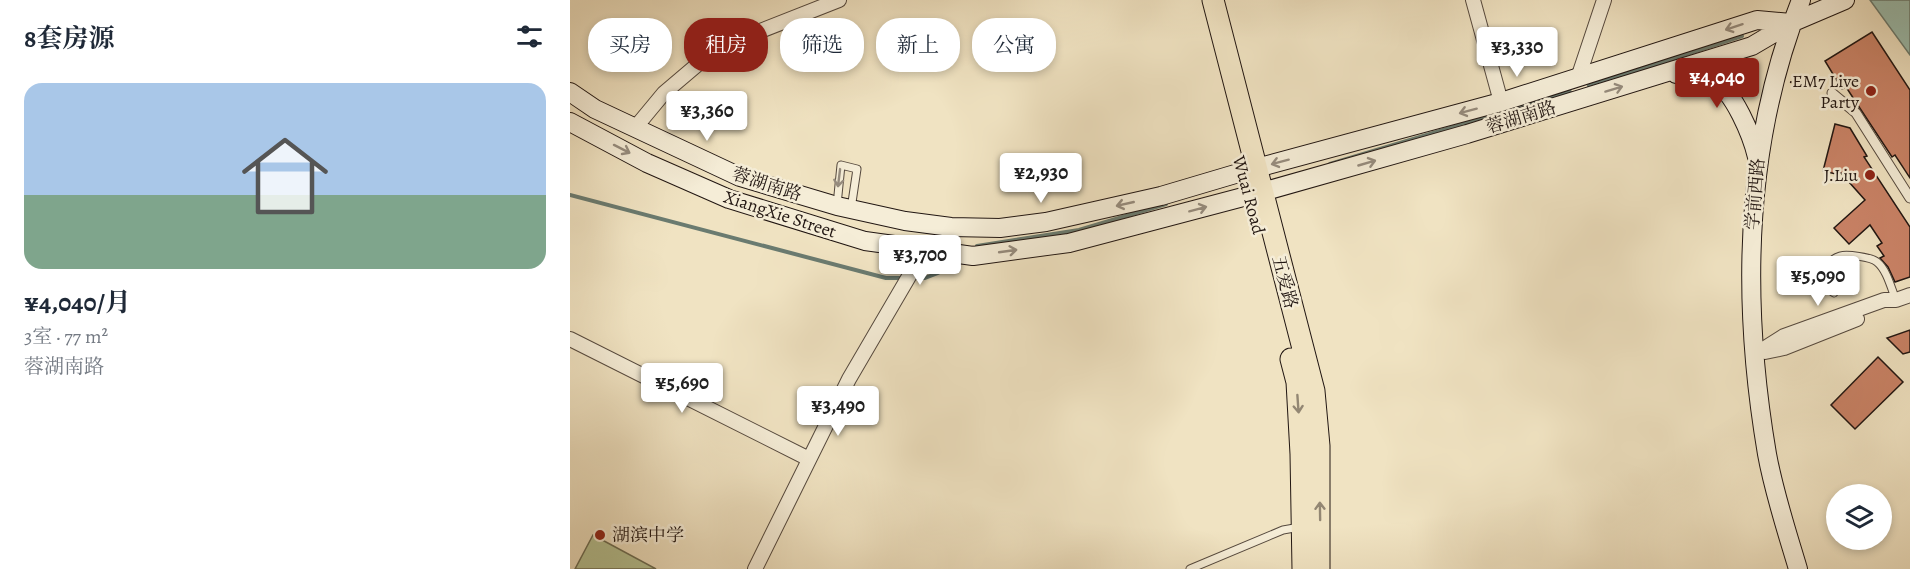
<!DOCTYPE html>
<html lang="zh">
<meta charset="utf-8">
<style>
body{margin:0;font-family:Alegreya,"Noto Serif SC",serif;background:#f2f2f3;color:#1f2937;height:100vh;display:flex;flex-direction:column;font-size:22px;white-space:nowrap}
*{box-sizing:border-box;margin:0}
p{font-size:20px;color:#747a83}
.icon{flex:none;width:33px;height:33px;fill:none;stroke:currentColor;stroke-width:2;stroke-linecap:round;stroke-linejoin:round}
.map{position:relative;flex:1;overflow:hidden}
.drawer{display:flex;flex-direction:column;background:#fff;width:570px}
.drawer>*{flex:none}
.hud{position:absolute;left:18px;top:18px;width:570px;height:54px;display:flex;gap:12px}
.controls{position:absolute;left:1256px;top:484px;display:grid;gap:12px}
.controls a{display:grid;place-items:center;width:66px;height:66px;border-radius:50%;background:#fff;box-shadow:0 3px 9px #0003;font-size:30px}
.price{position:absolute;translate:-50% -51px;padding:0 14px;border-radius:6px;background:#fff;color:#222;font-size:20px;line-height:39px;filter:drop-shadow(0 2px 3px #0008)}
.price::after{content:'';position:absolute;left:50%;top:36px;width:18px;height:14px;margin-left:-9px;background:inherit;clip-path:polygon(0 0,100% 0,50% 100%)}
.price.selected{background:#8f2418;color:#fff}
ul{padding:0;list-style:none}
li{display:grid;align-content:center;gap:12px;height:318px;padding:0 24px}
li span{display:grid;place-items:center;height:186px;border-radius:18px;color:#555}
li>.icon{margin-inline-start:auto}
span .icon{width:108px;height:108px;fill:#fffc;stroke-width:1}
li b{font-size:26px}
h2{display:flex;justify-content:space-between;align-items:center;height:72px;padding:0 24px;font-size:26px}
.pill{padding:0 21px;border-radius:24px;background:#fff;box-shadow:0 3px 9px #0003;font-size:21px;line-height:54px}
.pill.selected{background:#8f2418;color:#fff}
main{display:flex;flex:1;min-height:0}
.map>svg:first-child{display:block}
.green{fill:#b6c495;stroke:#6c6d54;stroke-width:1.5}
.water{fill:#9bbeaf;stroke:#6a7b70;stroke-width:1.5}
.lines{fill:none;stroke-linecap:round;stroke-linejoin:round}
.stream{stroke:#6a7b70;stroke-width:4}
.building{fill:#ca8367;stroke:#211612;stroke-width:1.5}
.service-casing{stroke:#55493e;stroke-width:9}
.pedestrian-casing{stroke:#55493e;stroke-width:11}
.minor-casing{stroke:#55493e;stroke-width:16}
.secondary-casing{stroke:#211612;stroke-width:20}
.primary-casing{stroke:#211612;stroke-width:23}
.path{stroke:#211612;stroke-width:2;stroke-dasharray:1.5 3;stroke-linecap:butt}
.service{stroke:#f5edd7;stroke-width:7}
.pedestrian{stroke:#f5edd7;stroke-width:9}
.minor{stroke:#f5edd7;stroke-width:14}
.secondary{stroke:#f5edd7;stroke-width:18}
.primary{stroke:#f0e3c2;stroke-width:21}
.oneway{stroke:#968c7e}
.oneway2{stroke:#938773}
.poi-dot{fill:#8f2418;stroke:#f5edd7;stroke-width:2}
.labels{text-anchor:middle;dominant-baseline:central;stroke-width:5;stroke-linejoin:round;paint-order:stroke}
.poi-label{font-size:18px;fill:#211612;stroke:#f5edd7;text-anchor:end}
.street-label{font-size:18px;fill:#211612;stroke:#f5edd7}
</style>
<main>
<section class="drawer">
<h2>8套房源<svg class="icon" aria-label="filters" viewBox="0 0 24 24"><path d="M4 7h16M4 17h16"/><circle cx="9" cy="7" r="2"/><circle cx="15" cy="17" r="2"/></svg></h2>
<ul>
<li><span style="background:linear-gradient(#a9c7e8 60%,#7fa58c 0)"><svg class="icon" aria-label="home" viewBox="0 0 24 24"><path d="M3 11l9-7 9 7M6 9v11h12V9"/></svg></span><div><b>¥4,040/月</b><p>3室 · 77 m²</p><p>蓉湖南路</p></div></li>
</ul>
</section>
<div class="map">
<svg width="1340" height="569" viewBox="0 0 1340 569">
<rect width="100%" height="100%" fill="#f0e3c2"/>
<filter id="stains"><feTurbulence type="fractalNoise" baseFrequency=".00333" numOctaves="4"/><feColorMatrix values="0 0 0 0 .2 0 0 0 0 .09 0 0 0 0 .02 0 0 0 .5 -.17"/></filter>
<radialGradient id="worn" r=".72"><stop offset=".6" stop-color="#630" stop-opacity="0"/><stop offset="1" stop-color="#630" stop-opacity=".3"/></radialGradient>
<path class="green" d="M23,535L86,569H5Z"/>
<path class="water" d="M1300,0H1340V55Z"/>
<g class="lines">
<path class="stream" d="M1019,86L1172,36
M760,164L1000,92
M0,195L316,278H335
M407,246L509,230L596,204
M343,278H355L368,273"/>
</g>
<path class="building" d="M1302,32L1340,90V178L1325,155L1322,157L1276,87L1272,89L1255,61Z
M1265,124L1280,128L1297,156L1294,157L1340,227V277L1325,282L1318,267L1310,258L1314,256L1307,246L1312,243L1300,225L1279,244L1264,228L1295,200L1270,172L1266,174L1253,171Z
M1340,330V352L1333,354L1317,338Z
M1308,357L1333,382L1285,429L1261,405Z"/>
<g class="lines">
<defs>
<path id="service" d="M267,205L271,165L287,169L281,209
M1264,293C1249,284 1253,261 1270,256C1277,254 1301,257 1307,262C1317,270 1321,288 1326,300
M620,569L713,530L730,527"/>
<path id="pedestrian" d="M1262,93L1286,113L1340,198"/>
<path id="minor" d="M903,0L931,102
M1008,78L1034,0
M65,128L94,93L147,48L269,0
M0,339L239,459
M1195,352L1214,348L1287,319
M1184,355L1214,336L1314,300H1326L1340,295
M185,569L279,379L355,249"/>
<path id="secondary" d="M1106,74C1119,75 1132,75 1143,80C1164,91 1182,136 1187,157
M0,92L25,109L170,177L267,206L335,221L381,227L430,228L476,222L591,196L672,172L931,102L1187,20L1221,23
M0,122L77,163L159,199L295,241L403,256L499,243L692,192L897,134L1182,46L1221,23L1275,0
M1228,569C1217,532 1204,493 1197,454C1171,301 1173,146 1231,0"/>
<path id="primary" d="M643,0L744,391L749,446V569
M721,359L727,382L731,454L733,569"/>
</defs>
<use href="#service" class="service-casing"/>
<use href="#pedestrian" class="pedestrian-casing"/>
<use href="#minor" class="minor-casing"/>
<use href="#secondary" class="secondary-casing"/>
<use href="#primary" class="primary-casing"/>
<path class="path" d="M1220,82L1253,87"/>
<use href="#service" class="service"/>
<use href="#pedestrian" class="pedestrian"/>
<use href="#minor" class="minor"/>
<use href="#secondary" class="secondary"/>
<use href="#primary" class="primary"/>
</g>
<defs><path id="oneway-shaft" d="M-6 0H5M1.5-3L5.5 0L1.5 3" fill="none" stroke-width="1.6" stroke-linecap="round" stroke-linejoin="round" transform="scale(1.5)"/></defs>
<g class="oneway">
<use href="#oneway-shaft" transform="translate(1164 27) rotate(162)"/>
<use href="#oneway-shaft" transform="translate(1044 89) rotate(-17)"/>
<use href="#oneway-shaft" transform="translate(898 111) rotate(165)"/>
<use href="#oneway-shaft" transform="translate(52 149) rotate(27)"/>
<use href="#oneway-shaft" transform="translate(710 162) rotate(165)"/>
<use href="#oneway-shaft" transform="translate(797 163) rotate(-16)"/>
<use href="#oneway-shaft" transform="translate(269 178) rotate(97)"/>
<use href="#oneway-shaft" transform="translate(555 204) rotate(167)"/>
<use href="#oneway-shaft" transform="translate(628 209) rotate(-15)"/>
<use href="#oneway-shaft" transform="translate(438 251) rotate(-8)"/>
</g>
<g class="oneway2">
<use href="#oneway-shaft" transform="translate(728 404) rotate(86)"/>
<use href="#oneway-shaft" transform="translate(750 511) rotate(-91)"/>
</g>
<g class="poi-dot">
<circle cx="1301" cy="91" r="6"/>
<circle cx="1300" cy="175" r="6"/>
<circle cx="30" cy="535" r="6"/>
</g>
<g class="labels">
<g class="poi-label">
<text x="1289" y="81">EM7 Live<tspan x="1289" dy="21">Party</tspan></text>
<text x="1288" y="175">J.Liu</text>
<text x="42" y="535" text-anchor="start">湖滨中学</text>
</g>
<g class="street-label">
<text transform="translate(951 117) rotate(-17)">蓉湖南路</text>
<text transform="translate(197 184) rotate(18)">蓉湖南路</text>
<text transform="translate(1185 194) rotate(-85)">学前西路</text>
<text transform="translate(679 195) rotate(75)">Wuai Road</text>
<text transform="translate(210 214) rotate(18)">XiangXie Street</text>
<text transform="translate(715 282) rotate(75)">五爱路</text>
</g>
</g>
<rect width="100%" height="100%" filter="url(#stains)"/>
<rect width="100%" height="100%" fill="url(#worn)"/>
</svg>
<div class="controls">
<a><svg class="icon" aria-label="layers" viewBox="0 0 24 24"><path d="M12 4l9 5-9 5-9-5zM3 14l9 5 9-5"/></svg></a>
</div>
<b class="price" style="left:947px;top:78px">¥3,330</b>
<b class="price selected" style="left:1147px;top:109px">¥4,040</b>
<b class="price" style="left:137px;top:142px">¥3,360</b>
<b class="price" style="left:471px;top:204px">¥2,930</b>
<b class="price" style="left:350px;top:286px">¥3,700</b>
<b class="price" style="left:1248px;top:307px">¥5,090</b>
<b class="price" style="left:112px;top:414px">¥5,690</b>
<b class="price" style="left:268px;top:437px">¥3,490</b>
<div class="hud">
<a class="pill">买房</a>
<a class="pill selected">租房</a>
<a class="pill">筛选</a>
<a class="pill">新上</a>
<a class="pill">公寓</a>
</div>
</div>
</main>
